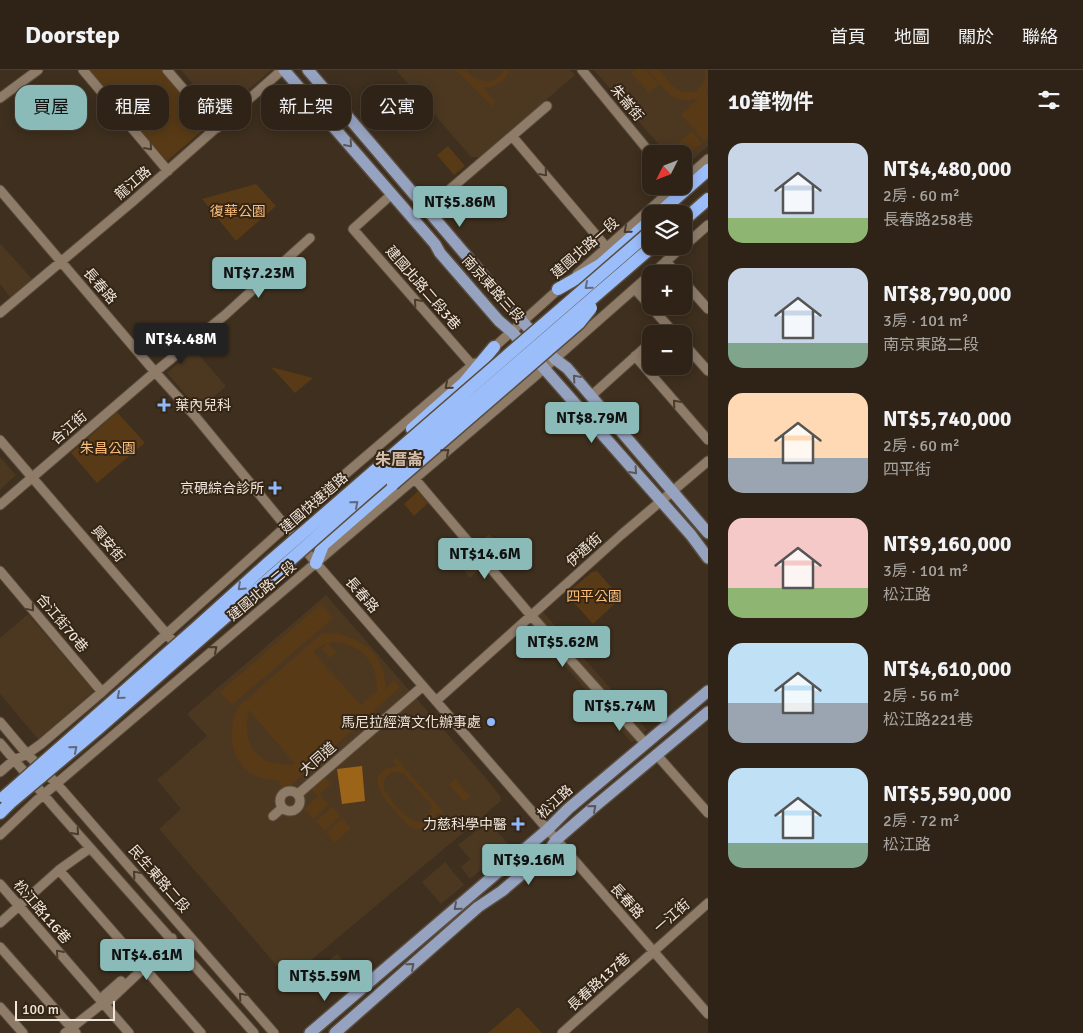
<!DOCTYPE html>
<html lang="zh-TW">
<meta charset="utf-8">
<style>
body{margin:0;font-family:Signika,"Noto Sans TC",sans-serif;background:#3a2f23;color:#f1f3f6;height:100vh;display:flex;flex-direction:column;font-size:19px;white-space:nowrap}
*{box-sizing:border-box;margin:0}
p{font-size:16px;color:#a7a4a1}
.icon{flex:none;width:28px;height:28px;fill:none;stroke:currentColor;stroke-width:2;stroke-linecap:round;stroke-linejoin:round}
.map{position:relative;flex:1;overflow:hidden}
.panel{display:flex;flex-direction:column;background:#2e2316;width:375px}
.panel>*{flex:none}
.hud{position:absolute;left:15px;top:15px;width:475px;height:45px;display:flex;gap:10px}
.needle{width:32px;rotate:228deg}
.buttons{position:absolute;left:642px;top:75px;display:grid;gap:10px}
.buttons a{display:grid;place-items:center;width:50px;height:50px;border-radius:10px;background:#2e2316;box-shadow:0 2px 12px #0003,0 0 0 1px #494035;font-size:25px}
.scale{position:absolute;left:15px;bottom:12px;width:100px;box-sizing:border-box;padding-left:5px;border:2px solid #f0e6dc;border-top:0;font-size:14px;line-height:18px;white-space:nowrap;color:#f0e6dc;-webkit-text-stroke:4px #342515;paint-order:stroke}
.price{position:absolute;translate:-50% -42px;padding:0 11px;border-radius:5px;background:#8bbbb9;color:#111;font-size:16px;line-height:32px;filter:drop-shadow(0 1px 2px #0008)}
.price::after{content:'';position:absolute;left:50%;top:30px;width:15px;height:11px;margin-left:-8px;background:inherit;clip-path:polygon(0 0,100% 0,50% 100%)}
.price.selected{background:#222;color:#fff}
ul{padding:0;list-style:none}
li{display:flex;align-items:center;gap:15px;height:125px;padding:0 20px}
li span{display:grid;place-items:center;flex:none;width:140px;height:100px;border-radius:15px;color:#555}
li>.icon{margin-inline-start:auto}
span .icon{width:60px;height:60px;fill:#fffc;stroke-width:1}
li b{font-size:21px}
h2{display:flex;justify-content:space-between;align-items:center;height:60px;padding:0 20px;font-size:21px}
.chip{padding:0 18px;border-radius:15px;background:#2e2316;box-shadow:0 2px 12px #0003,0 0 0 1px #494035;font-size:18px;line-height:45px}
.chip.selected{background:#8bbbb9;color:#111}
header{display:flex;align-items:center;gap:30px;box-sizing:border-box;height:70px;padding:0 25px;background:#2e2316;border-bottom:1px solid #494035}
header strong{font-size:24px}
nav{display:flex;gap:28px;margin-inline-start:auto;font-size:18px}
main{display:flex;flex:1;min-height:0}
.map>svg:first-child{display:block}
.built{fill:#4c3821}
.green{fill:#583a16;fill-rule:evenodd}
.water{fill:#9b6419}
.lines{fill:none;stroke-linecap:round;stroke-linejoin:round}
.minor-casing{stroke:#5a4d3e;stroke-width:11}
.major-casing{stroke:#5a4d3e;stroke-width:14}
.highway-casing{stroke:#5a4d3e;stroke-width:15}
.minor{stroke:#8e7c69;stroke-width:9}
.major{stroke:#96a3c0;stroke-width:11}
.highway{stroke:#9bbdfa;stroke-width:12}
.highway-bridge-casing{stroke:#5a4d3e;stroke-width:15;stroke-linecap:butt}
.highway-bridge{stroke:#9bbdfa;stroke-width:12}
.oneway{stroke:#5b5759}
.oneway2{stroke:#4a3b2a}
.oneway3{stroke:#62697c}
.poi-dot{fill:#90b8fd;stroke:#342515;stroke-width:2}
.labels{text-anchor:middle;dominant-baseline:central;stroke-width:4;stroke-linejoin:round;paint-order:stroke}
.street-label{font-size:14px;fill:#f0e6dc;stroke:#342515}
.park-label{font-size:14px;fill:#fdbe79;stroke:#342515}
.poi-label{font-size:14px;fill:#f0e6dc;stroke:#342515;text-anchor:end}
.quarter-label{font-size:16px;font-weight:bold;fill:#d0bca8;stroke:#342515}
</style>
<header>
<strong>Doorstep</strong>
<nav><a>首頁</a><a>地圖</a><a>關於</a><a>聯絡</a></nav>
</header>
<main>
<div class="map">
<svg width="708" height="963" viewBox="0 0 708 963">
<rect width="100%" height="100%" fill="#3e2f1e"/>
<path class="built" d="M181,0H271L220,45Z
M396,0H570L575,5L480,87H471Z
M594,0H708V76L684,97V84H667Z
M0,173L32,209L10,227L0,214Z
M194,279L226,316L199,340L167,303Z
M0,387L16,405L0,420Z
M489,464L503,479L494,487L480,472Z
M466,484L479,499L470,508L457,492Z
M326,525L485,707L500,726L501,731L315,887L290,911L159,759L181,739L157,710L207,666L187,644Z
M543,542L647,660L632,673L529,555Z
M28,544L94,621L38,669L0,624V568Z
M488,751L510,776L470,809L461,797L470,789L458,775Z
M445,792L464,815L441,834L422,812Z
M337,884L351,899L346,904L343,900L338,904L327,892Z"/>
<path class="green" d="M88,0H161L209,55L167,91Z
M456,0H465C477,12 493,19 503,0H510C505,12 496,17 483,18L496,32L492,36Z
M635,0H646L659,14L649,23L631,3Z
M648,0H659C671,13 677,26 697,21L705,10V0H708V22L706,24L708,26V67L704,71L681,45L699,28C671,36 665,19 648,0Z
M692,61L702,73L684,88V84H672L669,81Z
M448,76L465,96L454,105L437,85Z
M256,114L276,136L236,171L202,129Z
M271,297L313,308L295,323Z
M117,342L145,373L97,413L71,383Z
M418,421L428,433L414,446L404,434Z
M597,501L621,528L593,554L566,524L592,502Z
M321,534L333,548L232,635L220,622Z
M336,563C366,571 384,585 386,618L394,610L400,617L285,721L279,713L280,711C275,710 269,710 264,709C231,700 226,666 237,638L321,564ZM337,572C364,577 377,592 377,621L361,635L313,582L324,574L328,573L322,579L330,588L336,583L328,573ZM249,640L295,694C259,698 240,676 249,640Z
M396,688L444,743L441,745L437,742C433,755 421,764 408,756C395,740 353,703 397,696L393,691ZM391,702L403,703L431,735V741L427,749C409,760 393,731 384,720V710Z
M324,707L331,714L320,724L329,734L313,749L304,739L318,726L311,719Z
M455,709L470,726L464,732L449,714Z
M332,737L341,746L325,761L316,751Z
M342,748L351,758L335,773L326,763Z
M518,937L542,963H488Z"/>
<path class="water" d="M362,696L365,731L342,734L337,699Z"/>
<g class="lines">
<defs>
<path id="minor" d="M83,0L168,101
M167,0L217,58
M582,0L651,84
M0,28L38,0
M512,66L607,178
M684,110L708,89
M0,120L155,302L195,346L316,493L708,944
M392,124L353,159L472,295
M427,139L547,36
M684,176L708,155
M666,191L677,204
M577,204L676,116
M652,204L683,176
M684,212L708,239
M635,219L675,264
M0,243L132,132L282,0
M660,264L668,257
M684,274L708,301
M491,280L561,217
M635,286L708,370
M591,326L651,272
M0,370L171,569
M415,409L527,541L646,674
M0,435L155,302L225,245L310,168
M0,501L102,622
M436,631L621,465L708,391
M0,652L27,684L57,714L274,963
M0,673L54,737L254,963
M656,684L708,743
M0,702L14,690L27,684L41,674L102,622L322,424L475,293
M280 731a10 10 0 1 1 20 0a10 10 0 1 1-20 0Z
M298,724L423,616
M273,746L282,738
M0,765L36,731L533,308L651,204
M59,800L201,963
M0,814L129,963
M0,853L59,800L90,778
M0,877L76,963
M103,933L105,925L121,911
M0,937L23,963
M65,963L103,933L110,930L166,877L172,868
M562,963L708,833"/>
<path id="major" d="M284,0L435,174L440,183L499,251L512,262L691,465L708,488
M308,0L523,252L555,289L567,298L708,463
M310,963L547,760L568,739L708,621
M335,963L478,837L502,821L543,786L549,781L556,770L594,737L708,642"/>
<path id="highway" d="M658,144L708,100
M684,150L708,129
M558,219L600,195L651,150
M412,359L464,313L494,277
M316,493L323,475L393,414
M0,743L10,733"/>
</defs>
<use href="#minor" class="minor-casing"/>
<use href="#major" class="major-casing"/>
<use href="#highway" class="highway-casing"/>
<use href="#minor" class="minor"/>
<use href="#major" class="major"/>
<use href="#highway" class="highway"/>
<defs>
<path id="highway-bridge" d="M393,414L579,253L591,238
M4,727L196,558L267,494L651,161
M10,733L99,658L369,421L653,176"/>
</defs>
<use href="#highway-bridge" class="highway-bridge-casing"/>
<use href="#highway-bridge" class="highway-bridge"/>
</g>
<defs><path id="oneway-chevron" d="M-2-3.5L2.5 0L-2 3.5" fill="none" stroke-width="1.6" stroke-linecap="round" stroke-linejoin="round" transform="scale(1.25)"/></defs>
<g class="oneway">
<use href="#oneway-chevron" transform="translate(349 74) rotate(49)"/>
<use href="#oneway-chevron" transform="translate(576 308) rotate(-131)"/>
<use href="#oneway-chevron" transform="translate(634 401) rotate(48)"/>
<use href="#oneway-chevron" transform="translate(593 738) rotate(-41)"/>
<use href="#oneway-chevron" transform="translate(457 837) rotate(139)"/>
<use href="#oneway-chevron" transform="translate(411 896) rotate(-41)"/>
</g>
<g class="oneway2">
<use href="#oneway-chevron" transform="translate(149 77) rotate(49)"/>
<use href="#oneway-chevron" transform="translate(544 103) rotate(49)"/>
<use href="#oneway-chevron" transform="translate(627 160) rotate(139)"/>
<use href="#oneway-chevron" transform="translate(417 232) rotate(-131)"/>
<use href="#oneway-chevron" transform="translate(448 316) rotate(139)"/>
<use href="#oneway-chevron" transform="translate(676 333) rotate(-131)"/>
<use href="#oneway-chevron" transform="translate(446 382) rotate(-41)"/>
<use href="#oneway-chevron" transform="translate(31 538) rotate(50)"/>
<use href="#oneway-chevron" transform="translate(214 579) rotate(-40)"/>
<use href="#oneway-chevron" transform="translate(76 762) rotate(48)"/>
<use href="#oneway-chevron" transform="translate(136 804) rotate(-131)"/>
<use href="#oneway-chevron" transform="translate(59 883) rotate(-131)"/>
<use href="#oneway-chevron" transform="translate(242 926) rotate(-131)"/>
</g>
<g class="oneway3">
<use href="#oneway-chevron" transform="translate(588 216) rotate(139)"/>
<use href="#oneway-chevron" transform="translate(355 434) rotate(-41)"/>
<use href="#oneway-chevron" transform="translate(241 517) rotate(137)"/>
<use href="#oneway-chevron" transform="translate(120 626) rotate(139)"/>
<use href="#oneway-chevron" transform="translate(74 679) rotate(-40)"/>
</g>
<g class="poi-dot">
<path d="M161.5 327.5h5v5h5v5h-5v5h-5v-5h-5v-5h5z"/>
<path d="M272.5 410.5h5v5h5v5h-5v5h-5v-5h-5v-5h5z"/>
<circle cx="491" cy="652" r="5"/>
<path d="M515.5 746.5h5v5h5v5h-5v5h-5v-5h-5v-5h5z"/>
</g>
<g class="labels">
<g class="street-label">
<text transform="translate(627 33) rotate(50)">朱崙街</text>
<text transform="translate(133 113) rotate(-41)">龍江路</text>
<text transform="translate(585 178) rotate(-41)">建國北路一段</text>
<text transform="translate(100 216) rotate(49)">長春路</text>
<text transform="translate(423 218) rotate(49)">建國北路二段3巷</text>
<text transform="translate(493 219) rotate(48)">南京東路三段</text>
<text transform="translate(69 358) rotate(-41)">合江街</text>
<text transform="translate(314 433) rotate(-41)">建國快速道路</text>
<text transform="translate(108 474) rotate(49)">興安街</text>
<text transform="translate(584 480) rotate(-42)">伊通街</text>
<text transform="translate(262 521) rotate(-40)">建國北路二段</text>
<text transform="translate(362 525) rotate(49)">長春路</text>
<text transform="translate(62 553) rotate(50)">合江街70巷</text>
<text transform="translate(318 689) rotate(-41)">大同道</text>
<text transform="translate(555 732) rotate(-43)">松江路</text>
<text transform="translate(159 809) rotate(49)">民生東路二段</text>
<text transform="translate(627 831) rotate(48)">長春路</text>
<text transform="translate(42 842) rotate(49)">松江路116巷</text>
<text transform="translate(672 846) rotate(-41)">一江街</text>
<text transform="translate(599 912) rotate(-42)">長春路137巷</text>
</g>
<g class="park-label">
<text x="238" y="141">復華公園</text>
<text x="108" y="378">朱昌公園</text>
<text x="594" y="526">四平公園</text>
</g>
<g class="poi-label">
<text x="175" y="335" text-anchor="start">葉內兒科</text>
<text x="264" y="418">京硯綜合診所</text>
<text x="481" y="652">馬尼拉經濟文化辦事處</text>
<text x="507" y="754">力慈科學中醫</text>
</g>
<g class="quarter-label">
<text x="399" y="390">朱厝崙</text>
</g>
</g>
</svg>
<div class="buttons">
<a><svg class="needle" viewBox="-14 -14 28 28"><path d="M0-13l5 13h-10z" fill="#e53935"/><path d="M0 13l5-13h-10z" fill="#a7a4a1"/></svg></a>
<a><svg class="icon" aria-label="layers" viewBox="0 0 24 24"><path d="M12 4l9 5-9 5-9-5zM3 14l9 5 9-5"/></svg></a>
<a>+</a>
<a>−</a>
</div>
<div class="scale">100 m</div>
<b class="price" style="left:460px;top:158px">NT$5.86M</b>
<b class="price" style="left:259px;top:229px">NT$7.23M</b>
<b class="price selected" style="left:181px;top:295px">NT$4.48M</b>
<b class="price" style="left:592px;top:374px">NT$8.79M</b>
<b class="price" style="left:485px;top:510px">NT$14.6M</b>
<b class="price" style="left:563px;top:598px">NT$5.62M</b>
<b class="price" style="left:620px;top:662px">NT$5.74M</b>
<b class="price" style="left:529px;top:816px">NT$9.16M</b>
<b class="price" style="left:147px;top:911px">NT$4.61M</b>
<b class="price" style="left:325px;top:932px">NT$5.59M</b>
<div class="hud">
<a class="chip selected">買屋</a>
<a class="chip">租屋</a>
<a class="chip">篩選</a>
<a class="chip">新上架</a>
<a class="chip">公寓</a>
</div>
</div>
<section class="panel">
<h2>10筆物件<svg class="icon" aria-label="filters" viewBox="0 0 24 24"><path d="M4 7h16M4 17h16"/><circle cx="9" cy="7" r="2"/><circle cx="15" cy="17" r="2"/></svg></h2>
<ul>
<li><span style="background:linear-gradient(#c9d6e8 75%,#8fb573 0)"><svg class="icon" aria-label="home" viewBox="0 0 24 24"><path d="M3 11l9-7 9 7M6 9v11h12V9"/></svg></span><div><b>NT$4,480,000</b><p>2房 · 60 m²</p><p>長春路258巷</p></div></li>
<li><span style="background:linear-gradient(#c9d6e8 75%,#7fa58c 0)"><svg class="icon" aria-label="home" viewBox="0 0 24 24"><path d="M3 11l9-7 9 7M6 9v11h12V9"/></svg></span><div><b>NT$8,790,000</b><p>3房 · 101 m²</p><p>南京東路二段</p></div></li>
<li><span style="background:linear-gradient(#ffd9b3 65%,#9aa5b1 0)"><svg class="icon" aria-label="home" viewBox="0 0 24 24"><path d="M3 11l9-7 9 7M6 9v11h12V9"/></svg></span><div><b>NT$5,740,000</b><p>2房 · 60 m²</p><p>四平街</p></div></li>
<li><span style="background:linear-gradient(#f6c9c9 70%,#8fb573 0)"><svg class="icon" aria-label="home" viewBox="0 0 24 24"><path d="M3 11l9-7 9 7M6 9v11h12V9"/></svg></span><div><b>NT$9,160,000</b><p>3房 · 101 m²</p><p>松江路</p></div></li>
<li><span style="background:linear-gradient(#bfe0f5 60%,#9aa5b1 0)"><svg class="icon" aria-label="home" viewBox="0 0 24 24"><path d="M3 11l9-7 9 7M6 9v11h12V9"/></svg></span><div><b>NT$4,610,000</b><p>2房 · 56 m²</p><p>松江路221巷</p></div></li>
<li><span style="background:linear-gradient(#bfe0f5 75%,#7fa58c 0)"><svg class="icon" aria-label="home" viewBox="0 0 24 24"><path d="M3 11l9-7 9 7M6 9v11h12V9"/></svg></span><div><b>NT$5,590,000</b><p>2房 · 72 m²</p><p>松江路</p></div></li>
</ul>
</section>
</main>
